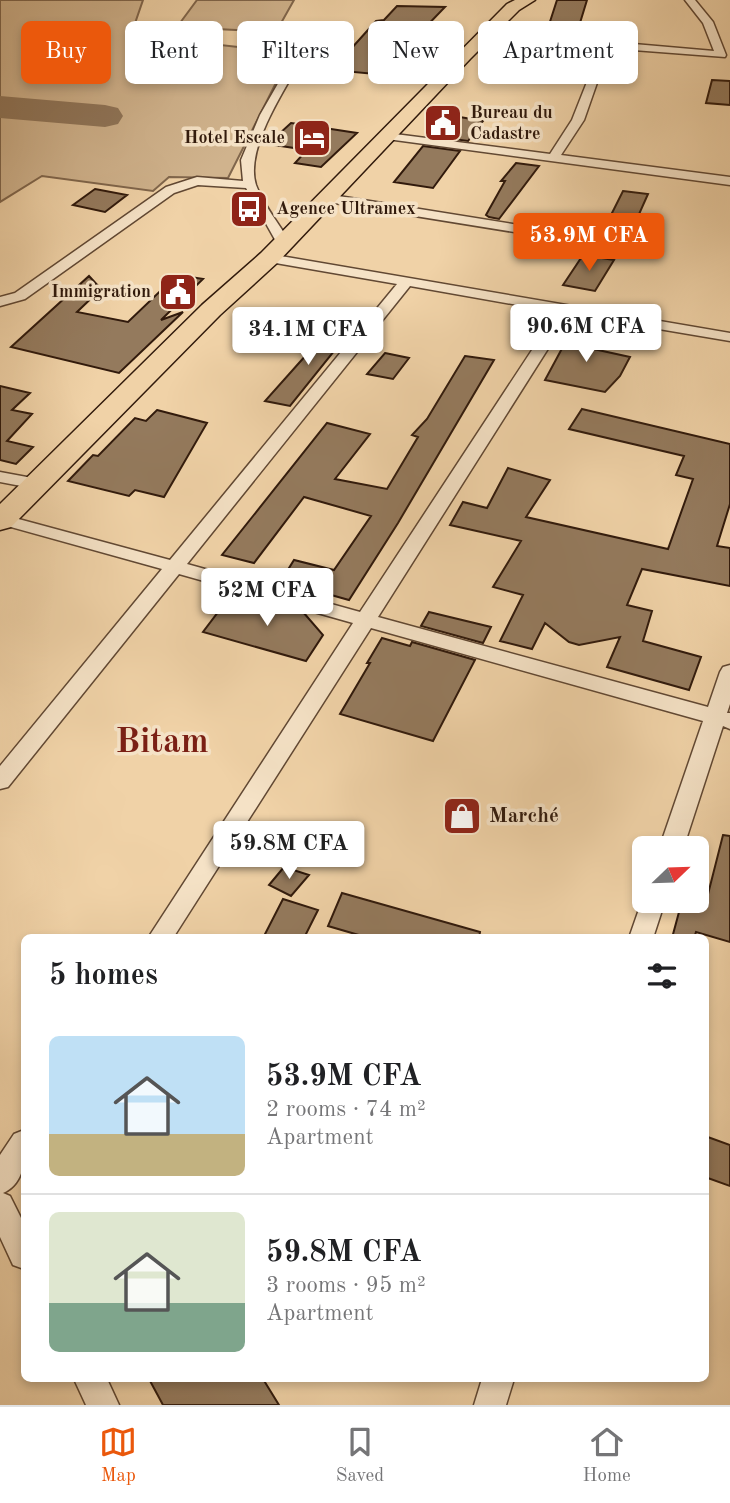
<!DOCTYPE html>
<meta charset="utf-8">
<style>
body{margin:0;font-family:"Old Standard TT",serif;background:#f6f6f6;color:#202124;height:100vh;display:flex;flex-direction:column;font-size:26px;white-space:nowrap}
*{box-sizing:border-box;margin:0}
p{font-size:23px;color:#757577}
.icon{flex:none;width:38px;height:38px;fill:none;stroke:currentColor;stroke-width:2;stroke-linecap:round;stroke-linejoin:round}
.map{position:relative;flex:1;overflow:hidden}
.sheet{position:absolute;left:21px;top:934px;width:688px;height:448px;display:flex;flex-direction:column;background:#fff;border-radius:10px;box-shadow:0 4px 10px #0003}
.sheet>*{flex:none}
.guide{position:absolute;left:21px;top:21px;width:690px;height:63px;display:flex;gap:14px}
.needle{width:46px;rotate:67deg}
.tools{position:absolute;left:632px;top:836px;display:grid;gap:14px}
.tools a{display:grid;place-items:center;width:77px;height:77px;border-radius:10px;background:#fff;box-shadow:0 4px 10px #0003;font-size:35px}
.price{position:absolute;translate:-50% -60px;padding:0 16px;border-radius:7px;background:#fff;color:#222;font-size:23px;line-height:46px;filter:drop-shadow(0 2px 4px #0008)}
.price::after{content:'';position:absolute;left:50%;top:42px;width:21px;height:16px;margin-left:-10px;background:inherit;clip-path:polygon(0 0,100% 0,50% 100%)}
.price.on{background:#ea580c;color:#fff}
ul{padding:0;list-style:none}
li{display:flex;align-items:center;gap:21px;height:175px;padding:0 28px}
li+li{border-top:2px solid #e0e0e0}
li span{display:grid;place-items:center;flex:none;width:196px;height:140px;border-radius:10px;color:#555}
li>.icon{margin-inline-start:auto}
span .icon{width:84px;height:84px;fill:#fffc;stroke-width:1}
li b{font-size:30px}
h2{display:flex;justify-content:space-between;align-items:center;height:84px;padding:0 28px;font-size:30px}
.tag{padding:0 24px;border-radius:10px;background:#fff;box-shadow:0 4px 10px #0003;font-size:24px;line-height:63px}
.tag.on{background:#ea580c;color:#fff}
.tab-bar{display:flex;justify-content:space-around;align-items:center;height:98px;border-top:2px solid #e0e0e0;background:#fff;font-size:19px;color:#757577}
.tab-bar a{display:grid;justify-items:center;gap:4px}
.tab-bar .on{color:#ea580c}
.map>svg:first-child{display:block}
.green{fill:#d0b38d;stroke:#80664c;stroke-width:2}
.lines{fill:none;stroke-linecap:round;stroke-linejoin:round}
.taxiway{fill:#90765a;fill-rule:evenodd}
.building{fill:#947a5d;stroke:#311a0c;stroke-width:2}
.minor-casing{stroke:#614833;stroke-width:3}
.trunk-casing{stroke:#311a0c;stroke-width:3}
.minor{fill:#f5e2c6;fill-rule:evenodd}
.trunk{fill:#f0d2a7;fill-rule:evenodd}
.labels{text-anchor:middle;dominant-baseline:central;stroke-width:7;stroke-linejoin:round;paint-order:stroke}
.far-poi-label{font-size:18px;font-weight:bold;fill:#311a0c;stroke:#f5e2c6;text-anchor:start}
.poi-label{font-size:21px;font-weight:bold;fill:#311a0c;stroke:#f5e2c6;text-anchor:start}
.town-label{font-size:35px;font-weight:bold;fill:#7a1f14;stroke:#f5e2c6}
</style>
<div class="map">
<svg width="730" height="1405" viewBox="0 0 730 1405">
<rect width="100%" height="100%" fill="#f0d2a7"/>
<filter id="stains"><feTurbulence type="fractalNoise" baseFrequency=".00286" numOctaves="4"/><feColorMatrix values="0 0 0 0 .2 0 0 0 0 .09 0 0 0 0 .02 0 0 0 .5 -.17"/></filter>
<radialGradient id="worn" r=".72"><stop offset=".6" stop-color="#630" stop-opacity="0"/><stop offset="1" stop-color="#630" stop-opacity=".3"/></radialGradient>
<path class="green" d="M0,0H143L131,35L291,53L228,178L169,177L153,191L42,176L0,202Z
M197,0H294L276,32L177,27Z"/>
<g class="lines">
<path class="taxiway" d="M0,96L105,105L118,108L123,116L118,124L105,127L0,118Z"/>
</g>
<path class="building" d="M557,0H587L576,36L546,34Z
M397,6L445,7L417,36L386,75L332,70L376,21L384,20Z
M542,44L573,47L567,69L535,66Z
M712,80L730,81V105L706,103Z
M448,115L483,121L468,141L432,136Z
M291,123L331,129L357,133L321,167L295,163L307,150L268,144Z
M423,146L460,151L433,188L394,182Z
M516,163L539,166L499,219L489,217L486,215L505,181H501Z
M95,189L127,195L105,212L73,205Z
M623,191L648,194L636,221L610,217Z
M583,255L614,260L595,291L563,285Z
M177,275L203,279L161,320L183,312L119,373L11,347L89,276L101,289L77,312L128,322Z
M327,326L348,329L339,345L290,406L265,401L307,354Z
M572,330L596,335L589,348L630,357L620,376L605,392L545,380Z
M385,353L409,358L393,379L367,374Z
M465,356L494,360L398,523L349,600L281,581L294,560L334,570L371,516L304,497L254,563L222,555L327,423L370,434L335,479L387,489L418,437L412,435L427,419Z
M0,386L30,393L12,410L32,414L7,441L33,447L16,464L0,460Z
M582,409L730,444V504L717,546L730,548V586L642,569L627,605L652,611L643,641L701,657L689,690L607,667L620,637L579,645L569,642L545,623L532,649L500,641L523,595L493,587L521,541L450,525L463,502L487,508L508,468L550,480L526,517L668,549L693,479L676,475L684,456L569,429Z
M157,410L207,423L164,497L135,490L129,496L68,481L93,455L98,456L135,418L146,421Z
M228,599L262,608L267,602L303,612L323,635L306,661L203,632Z
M429,612L491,627L483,643L421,626Z
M382,638L410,646L412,642L475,660L433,741L340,714L370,663H367Z
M723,835L730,836V942L696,932L694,938H672L682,901L706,902Z
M284,867L309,875L291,896L269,885Z
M342,893L480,932L479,938H369L328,926Z
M283,899L318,910L304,938H263Z
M705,1136L730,1145V1186L705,1177Z
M149,1379H263L279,1405H163Z"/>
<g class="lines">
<defs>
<path id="minor" d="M685,0H695L713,22L726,55L725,57L620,49L599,77L584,120L561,155L730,177V185L387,139L381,136L387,133L550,154L572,120L589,77L611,48L487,36L482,33L484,31L714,51L703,23Z
M300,51L305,54C287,86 244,148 256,185C263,204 279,224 290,242L288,245H278L246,188L198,185L174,193L25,299L0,306V297L15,293L166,187L197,177L243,181L241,160L260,115L295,54Z
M326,194L582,235L589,239L582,243L322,201V195Z
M269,254L730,333V341L570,314L378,617L708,707L720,672L723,667L730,665V704L727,713H730V729L723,726L683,849H659L703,721L371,628L173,938H148L353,623L179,574L8,787L0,789V766L162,569L0,524V514L170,560L397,284L264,261V255ZM410,286L557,312L360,612L187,564Z
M0,472L43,480L46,484L37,489L0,482Z
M644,895V901H665L653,938H629Z
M24,1130C26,1151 27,1183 3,1193L10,1196L24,1224V1269L13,1265L0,1237V1155L14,1134Z
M74,1379H107L119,1405H86Z
M482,1379H514L506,1405H474Z"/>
<path id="trunk" d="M515,0H535L519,10L470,59L277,263L220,315L11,527L0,530V504L202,305L261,253L507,4Z"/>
</defs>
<use href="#minor" class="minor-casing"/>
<use href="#trunk" class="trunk-casing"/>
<use href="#minor" class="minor"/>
<use href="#trunk" class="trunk"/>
</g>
<defs>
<symbol id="civic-square" viewBox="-11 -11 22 22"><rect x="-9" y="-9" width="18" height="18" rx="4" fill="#8f2418" stroke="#f5e2c6"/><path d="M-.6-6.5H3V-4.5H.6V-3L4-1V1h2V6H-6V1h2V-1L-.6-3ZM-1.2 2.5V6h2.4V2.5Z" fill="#fff"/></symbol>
<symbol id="hotel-square" viewBox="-11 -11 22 22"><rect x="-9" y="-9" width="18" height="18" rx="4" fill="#8f2418" stroke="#f5e2c6"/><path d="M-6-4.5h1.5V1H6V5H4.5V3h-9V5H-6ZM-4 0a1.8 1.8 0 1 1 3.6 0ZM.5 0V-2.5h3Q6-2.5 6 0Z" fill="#fff"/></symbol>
<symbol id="bus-square" viewBox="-11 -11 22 22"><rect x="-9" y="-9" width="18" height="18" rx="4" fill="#8f2418" stroke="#f5e2c6"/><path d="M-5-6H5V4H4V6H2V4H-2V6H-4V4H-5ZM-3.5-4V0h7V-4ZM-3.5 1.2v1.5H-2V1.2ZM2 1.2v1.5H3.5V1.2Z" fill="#fff"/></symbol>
<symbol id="shop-square" viewBox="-11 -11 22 22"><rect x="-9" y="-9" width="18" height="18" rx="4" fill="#8f2418" stroke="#f5e2c6"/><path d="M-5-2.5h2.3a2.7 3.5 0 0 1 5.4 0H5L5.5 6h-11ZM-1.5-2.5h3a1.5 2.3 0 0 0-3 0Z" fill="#fff"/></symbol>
</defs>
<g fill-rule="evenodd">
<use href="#civic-square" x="421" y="101" width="44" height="44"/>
<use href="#hotel-square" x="290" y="116" width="44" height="44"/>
<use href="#bus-square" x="227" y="187" width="44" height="44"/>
<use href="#civic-square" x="156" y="270" width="44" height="44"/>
<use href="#shop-square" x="440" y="794" width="44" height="44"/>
</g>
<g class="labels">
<g class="far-poi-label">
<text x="470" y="113">Bureau du<tspan x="470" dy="21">Cadastre</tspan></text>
<text x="285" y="138" text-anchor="end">Hotel Escale</text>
<text x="276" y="209">Agence Ultramex</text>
<text x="151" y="292" text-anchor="end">Immigration</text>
</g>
<g class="poi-label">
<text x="489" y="816">Marché</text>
</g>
<g class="town-label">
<text x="162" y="742">Bitam</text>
</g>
</g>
<rect width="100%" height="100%" filter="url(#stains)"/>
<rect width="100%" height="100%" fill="url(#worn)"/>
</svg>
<div class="tools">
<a><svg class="needle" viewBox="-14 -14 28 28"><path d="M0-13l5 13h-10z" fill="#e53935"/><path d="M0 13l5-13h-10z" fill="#757577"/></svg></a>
</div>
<b class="price on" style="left:589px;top:273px">53.9M CFA</b>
<b class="price" style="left:586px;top:364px">90.6M CFA</b>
<b class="price" style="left:308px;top:367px">34.1M CFA</b>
<b class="price" style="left:267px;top:628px">52M CFA</b>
<b class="price" style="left:289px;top:881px">59.8M CFA</b>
<div class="guide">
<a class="tag on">Buy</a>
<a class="tag">Rent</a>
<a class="tag">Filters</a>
<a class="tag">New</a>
<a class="tag">Apartment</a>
</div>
<section class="sheet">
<h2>5 homes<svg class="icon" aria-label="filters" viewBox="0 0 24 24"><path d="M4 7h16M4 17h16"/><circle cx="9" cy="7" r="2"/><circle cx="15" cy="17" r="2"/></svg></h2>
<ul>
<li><span style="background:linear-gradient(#bfe0f5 70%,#c2b280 0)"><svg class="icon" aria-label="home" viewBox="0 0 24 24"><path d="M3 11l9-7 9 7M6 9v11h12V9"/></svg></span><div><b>53.9M CFA</b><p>2 rooms · 74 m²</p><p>Apartment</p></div></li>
<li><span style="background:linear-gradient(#dfe7d0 65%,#7fa58c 0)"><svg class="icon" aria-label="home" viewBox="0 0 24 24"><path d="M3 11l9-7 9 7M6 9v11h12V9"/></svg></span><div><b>59.8M CFA</b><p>3 rooms · 95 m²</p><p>Apartment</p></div></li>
</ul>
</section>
</div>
<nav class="tab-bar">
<a class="on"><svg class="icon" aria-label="map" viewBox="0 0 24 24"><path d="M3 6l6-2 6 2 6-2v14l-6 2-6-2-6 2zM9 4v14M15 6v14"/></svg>Map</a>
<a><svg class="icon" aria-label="saved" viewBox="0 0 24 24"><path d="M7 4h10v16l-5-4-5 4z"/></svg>Saved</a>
<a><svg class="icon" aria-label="home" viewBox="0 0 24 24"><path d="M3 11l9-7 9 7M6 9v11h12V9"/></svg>Home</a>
</nav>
